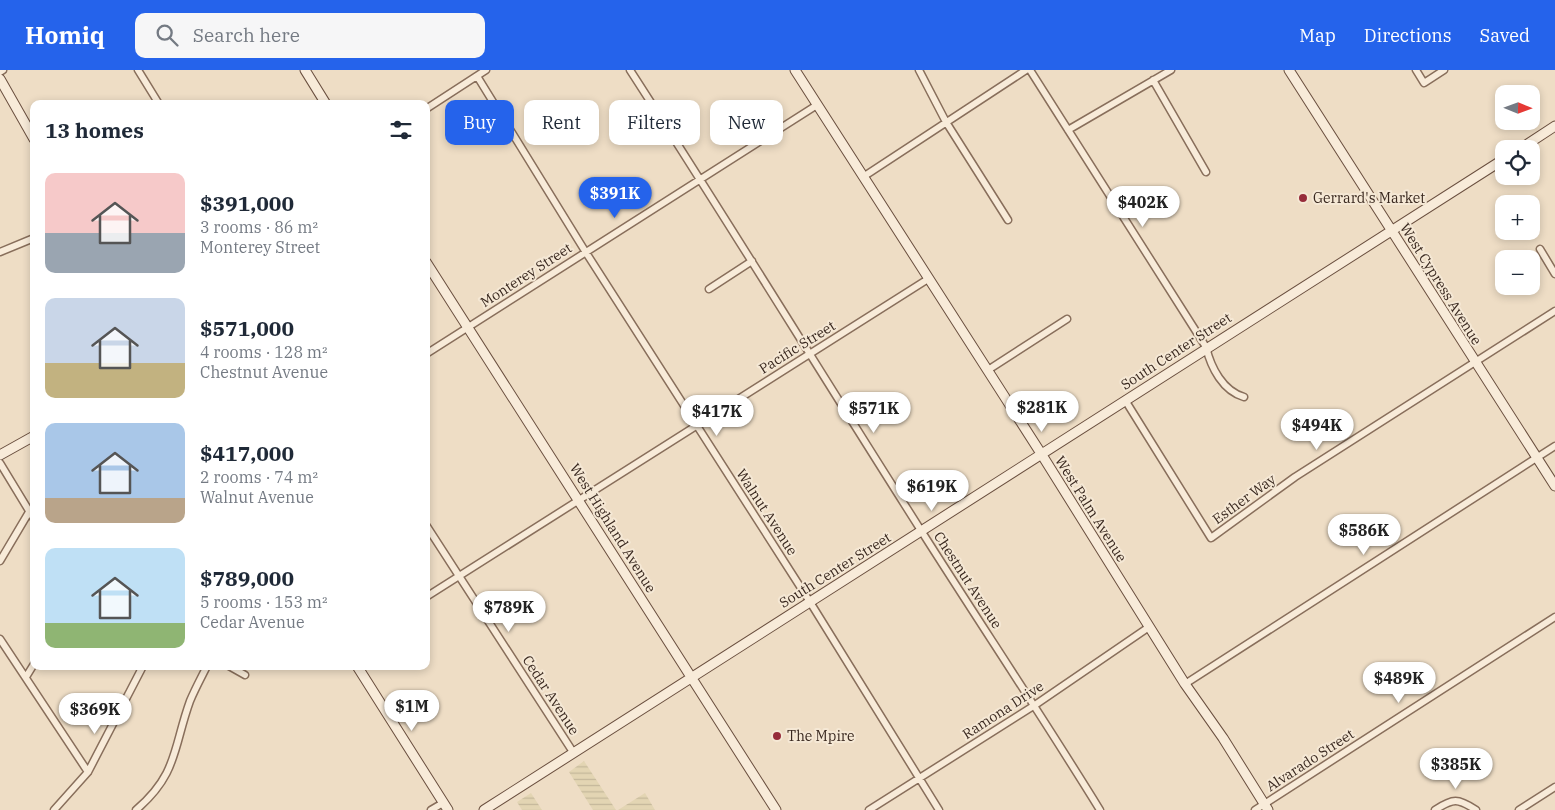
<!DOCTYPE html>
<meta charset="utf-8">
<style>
body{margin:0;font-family:"IBM Plex Serif",serif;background:#f6f6f7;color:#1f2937;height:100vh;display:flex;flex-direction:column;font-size:19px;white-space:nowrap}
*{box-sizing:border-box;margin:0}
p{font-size:16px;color:#747a83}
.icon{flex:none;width:28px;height:28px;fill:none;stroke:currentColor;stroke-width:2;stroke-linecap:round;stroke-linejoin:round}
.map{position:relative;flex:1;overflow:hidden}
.sheet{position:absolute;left:30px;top:30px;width:400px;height:570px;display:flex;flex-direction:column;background:#fff;border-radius:10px;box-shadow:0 2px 8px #0003}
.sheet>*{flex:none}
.hud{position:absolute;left:445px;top:30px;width:475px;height:45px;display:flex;gap:10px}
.needle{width:32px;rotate:91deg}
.tools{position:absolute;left:1495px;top:15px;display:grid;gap:10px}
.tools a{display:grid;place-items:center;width:45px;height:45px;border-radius:10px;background:#fff;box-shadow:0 2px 8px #0003;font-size:25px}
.price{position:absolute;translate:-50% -42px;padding:0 11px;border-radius:18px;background:#fff;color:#222;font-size:16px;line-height:32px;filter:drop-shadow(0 1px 2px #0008)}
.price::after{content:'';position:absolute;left:50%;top:30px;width:15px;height:11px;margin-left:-8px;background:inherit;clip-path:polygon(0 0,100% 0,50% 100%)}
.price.selected{background:#2563eb;color:#fff}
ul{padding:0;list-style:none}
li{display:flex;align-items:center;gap:15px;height:125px;padding:0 15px}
li span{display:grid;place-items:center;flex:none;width:140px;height:100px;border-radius:10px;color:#555}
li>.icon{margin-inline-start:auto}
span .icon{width:60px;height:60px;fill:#fffc;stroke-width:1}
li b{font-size:21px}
h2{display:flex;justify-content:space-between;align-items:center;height:60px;padding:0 15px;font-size:21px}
.tag{padding:0 18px;border-radius:10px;background:#fff;box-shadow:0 2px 8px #0003;font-size:18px;line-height:45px}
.tag.selected{background:#2563eb;color:#fff}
header{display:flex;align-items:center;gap:30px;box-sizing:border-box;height:70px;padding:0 25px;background:#2563eb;color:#fff}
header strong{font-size:24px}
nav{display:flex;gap:28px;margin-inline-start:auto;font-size:18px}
.search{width:350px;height:45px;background:#f6f6f7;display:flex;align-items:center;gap:12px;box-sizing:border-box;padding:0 18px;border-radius:10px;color:#747a83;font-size:19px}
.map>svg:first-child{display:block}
.farmland{fill:url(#farmland-rules)}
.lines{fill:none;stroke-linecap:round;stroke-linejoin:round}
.street-casing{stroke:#886e5b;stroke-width:9}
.secondary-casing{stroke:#6a4f3f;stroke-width:11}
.street{stroke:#f8ebd9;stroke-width:6}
.secondary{stroke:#f8ebd9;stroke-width:9}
.poi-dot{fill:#962c3a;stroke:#f5e8d5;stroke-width:2}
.labels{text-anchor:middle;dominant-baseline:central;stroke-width:4;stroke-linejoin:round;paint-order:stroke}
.poi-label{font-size:14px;fill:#39281f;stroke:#f5e8d5;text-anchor:start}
.street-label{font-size:14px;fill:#39281f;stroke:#f5e8d5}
</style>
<header>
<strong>Homiq</strong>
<div class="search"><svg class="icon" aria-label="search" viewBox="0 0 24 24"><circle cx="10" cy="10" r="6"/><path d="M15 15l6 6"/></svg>Search here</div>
<nav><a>Map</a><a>Directions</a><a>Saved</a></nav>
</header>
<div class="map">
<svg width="1555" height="740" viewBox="0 0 1555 740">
<defs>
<pattern id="farmland-rules" width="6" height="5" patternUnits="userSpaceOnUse" patternTransform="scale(1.25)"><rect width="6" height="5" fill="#e3d5b3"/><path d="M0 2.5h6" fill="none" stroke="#c4b79a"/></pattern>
</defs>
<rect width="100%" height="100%" fill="#eeddc5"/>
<path class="farmland" d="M584,691L616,740H593L569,702Z
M531,723L542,740H522L517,732Z
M645,723L655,740H618Z"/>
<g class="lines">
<defs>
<path id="street" d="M138,0L159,34
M630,0C729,153 824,308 922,462C981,555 1042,646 1100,740
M919,0L946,52L1008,150
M1030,0L1206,277C1211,298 1223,321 1244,327
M1416,0L1424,13L1444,0
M0,2L3,0
M477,6L585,181L810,532L939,740
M1153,10L1206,102
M426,39L486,0
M1068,60L1171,0
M863,107L1026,0
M1540,179L1555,204
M0,182L34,168
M709,219L752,191
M426,284L817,35
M988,300L1067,249
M1125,330L1211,468L1295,407L1555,241
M0,393L34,449
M426,455L573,682
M0,491L29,442
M426,527L928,209
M0,569L88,702
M229,596L245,605
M26,607L34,594
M1185,614L1555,376
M54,740L88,702L143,596
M136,740C178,704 173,678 190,631C195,619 201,608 207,596
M431,740L443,733
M869,740L1035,635L1149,557
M1255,740L1555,547
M1435,740C1453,728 1458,728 1476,740
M1519,740L1555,717"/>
<path id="secondary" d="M305,0L326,34
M795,0L1042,385L1185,614L1223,668L1268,740
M1289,0L1555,416
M0,9L34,69
M1520,79L1555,56
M426,192L776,740
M0,385L34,366
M357,596L448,740
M484,740L1504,89"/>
</defs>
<use href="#street" class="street-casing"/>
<use href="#secondary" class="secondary-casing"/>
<use href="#street" class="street"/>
<use href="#secondary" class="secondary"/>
</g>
<g class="poi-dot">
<circle cx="1303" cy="128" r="5"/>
<circle cx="777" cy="666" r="5"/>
</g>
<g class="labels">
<g class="poi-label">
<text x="1313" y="128">Gerrard's Market</text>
<text x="787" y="666">The Mpire</text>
</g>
<g class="street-label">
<text transform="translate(526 205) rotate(-33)">Monterey Street</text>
<text transform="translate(1441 214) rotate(58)">West Cypress Avenue</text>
<text transform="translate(797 277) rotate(-32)">Pacific Street</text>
<text transform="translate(1176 281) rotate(-33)">South Center Street</text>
<text transform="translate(1244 429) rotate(-36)">Esther Way</text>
<text transform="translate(1091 439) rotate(58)">West Palm Avenue</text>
<text transform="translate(767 442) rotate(57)">Walnut Avenue</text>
<text transform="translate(613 458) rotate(58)">West Highland Avenue</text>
<text transform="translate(835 500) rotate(-32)">South Center Street</text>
<text transform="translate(968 510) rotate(57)">Chestnut Avenue</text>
<text transform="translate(551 625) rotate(57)">Cedar Avenue</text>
<text transform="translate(1003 640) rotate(-33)">Ramona Drive</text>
<text transform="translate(1310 690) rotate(-33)">Alvarado Street</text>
</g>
</g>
</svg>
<div class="tools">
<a><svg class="needle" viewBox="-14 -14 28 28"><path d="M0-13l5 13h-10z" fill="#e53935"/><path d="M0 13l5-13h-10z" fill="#747a83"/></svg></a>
<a><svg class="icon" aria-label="locate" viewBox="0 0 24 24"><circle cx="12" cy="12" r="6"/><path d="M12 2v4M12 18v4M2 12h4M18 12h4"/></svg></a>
<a>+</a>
<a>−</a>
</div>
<b class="price selected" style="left:615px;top:149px">$391K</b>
<b class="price" style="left:1143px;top:158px">$402K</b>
<b class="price" style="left:1042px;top:363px">$281K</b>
<b class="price" style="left:874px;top:364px">$571K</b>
<b class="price" style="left:717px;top:367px">$417K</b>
<b class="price" style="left:1317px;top:381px">$494K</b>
<b class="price" style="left:932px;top:442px">$619K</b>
<b class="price" style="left:1364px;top:486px">$586K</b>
<b class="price" style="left:509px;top:563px">$789K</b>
<b class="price" style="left:1399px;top:634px">$489K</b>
<b class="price" style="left:412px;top:662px">$1M</b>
<b class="price" style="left:95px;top:665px">$369K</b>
<b class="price" style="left:1456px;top:720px">$385K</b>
<div class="hud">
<a class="tag selected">Buy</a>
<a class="tag">Rent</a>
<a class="tag">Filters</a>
<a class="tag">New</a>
</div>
<section class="sheet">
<h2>13 homes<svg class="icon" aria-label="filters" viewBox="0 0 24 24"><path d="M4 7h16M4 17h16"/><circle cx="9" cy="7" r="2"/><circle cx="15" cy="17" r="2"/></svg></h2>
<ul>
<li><span style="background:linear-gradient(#f6c9c9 60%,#9aa5b1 0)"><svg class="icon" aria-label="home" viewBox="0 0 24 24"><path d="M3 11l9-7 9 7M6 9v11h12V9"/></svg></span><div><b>$391,000</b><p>3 rooms · 86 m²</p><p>Monterey Street</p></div></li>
<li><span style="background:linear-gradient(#c9d6e8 65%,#c2b280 0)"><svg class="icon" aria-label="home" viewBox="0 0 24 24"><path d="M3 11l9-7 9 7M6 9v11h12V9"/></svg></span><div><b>$571,000</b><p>4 rooms · 128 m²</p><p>Chestnut Avenue</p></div></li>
<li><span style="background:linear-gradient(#a9c7e8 75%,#b9a48a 0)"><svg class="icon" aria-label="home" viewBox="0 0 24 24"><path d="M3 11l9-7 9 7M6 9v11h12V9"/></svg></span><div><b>$417,000</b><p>2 rooms · 74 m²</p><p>Walnut Avenue</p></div></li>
<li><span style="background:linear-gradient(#bfe0f5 75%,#8fb573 0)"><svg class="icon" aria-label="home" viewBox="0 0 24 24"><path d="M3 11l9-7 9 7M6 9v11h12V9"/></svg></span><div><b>$789,000</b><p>5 rooms · 153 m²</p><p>Cedar Avenue</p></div></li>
</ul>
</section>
</div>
